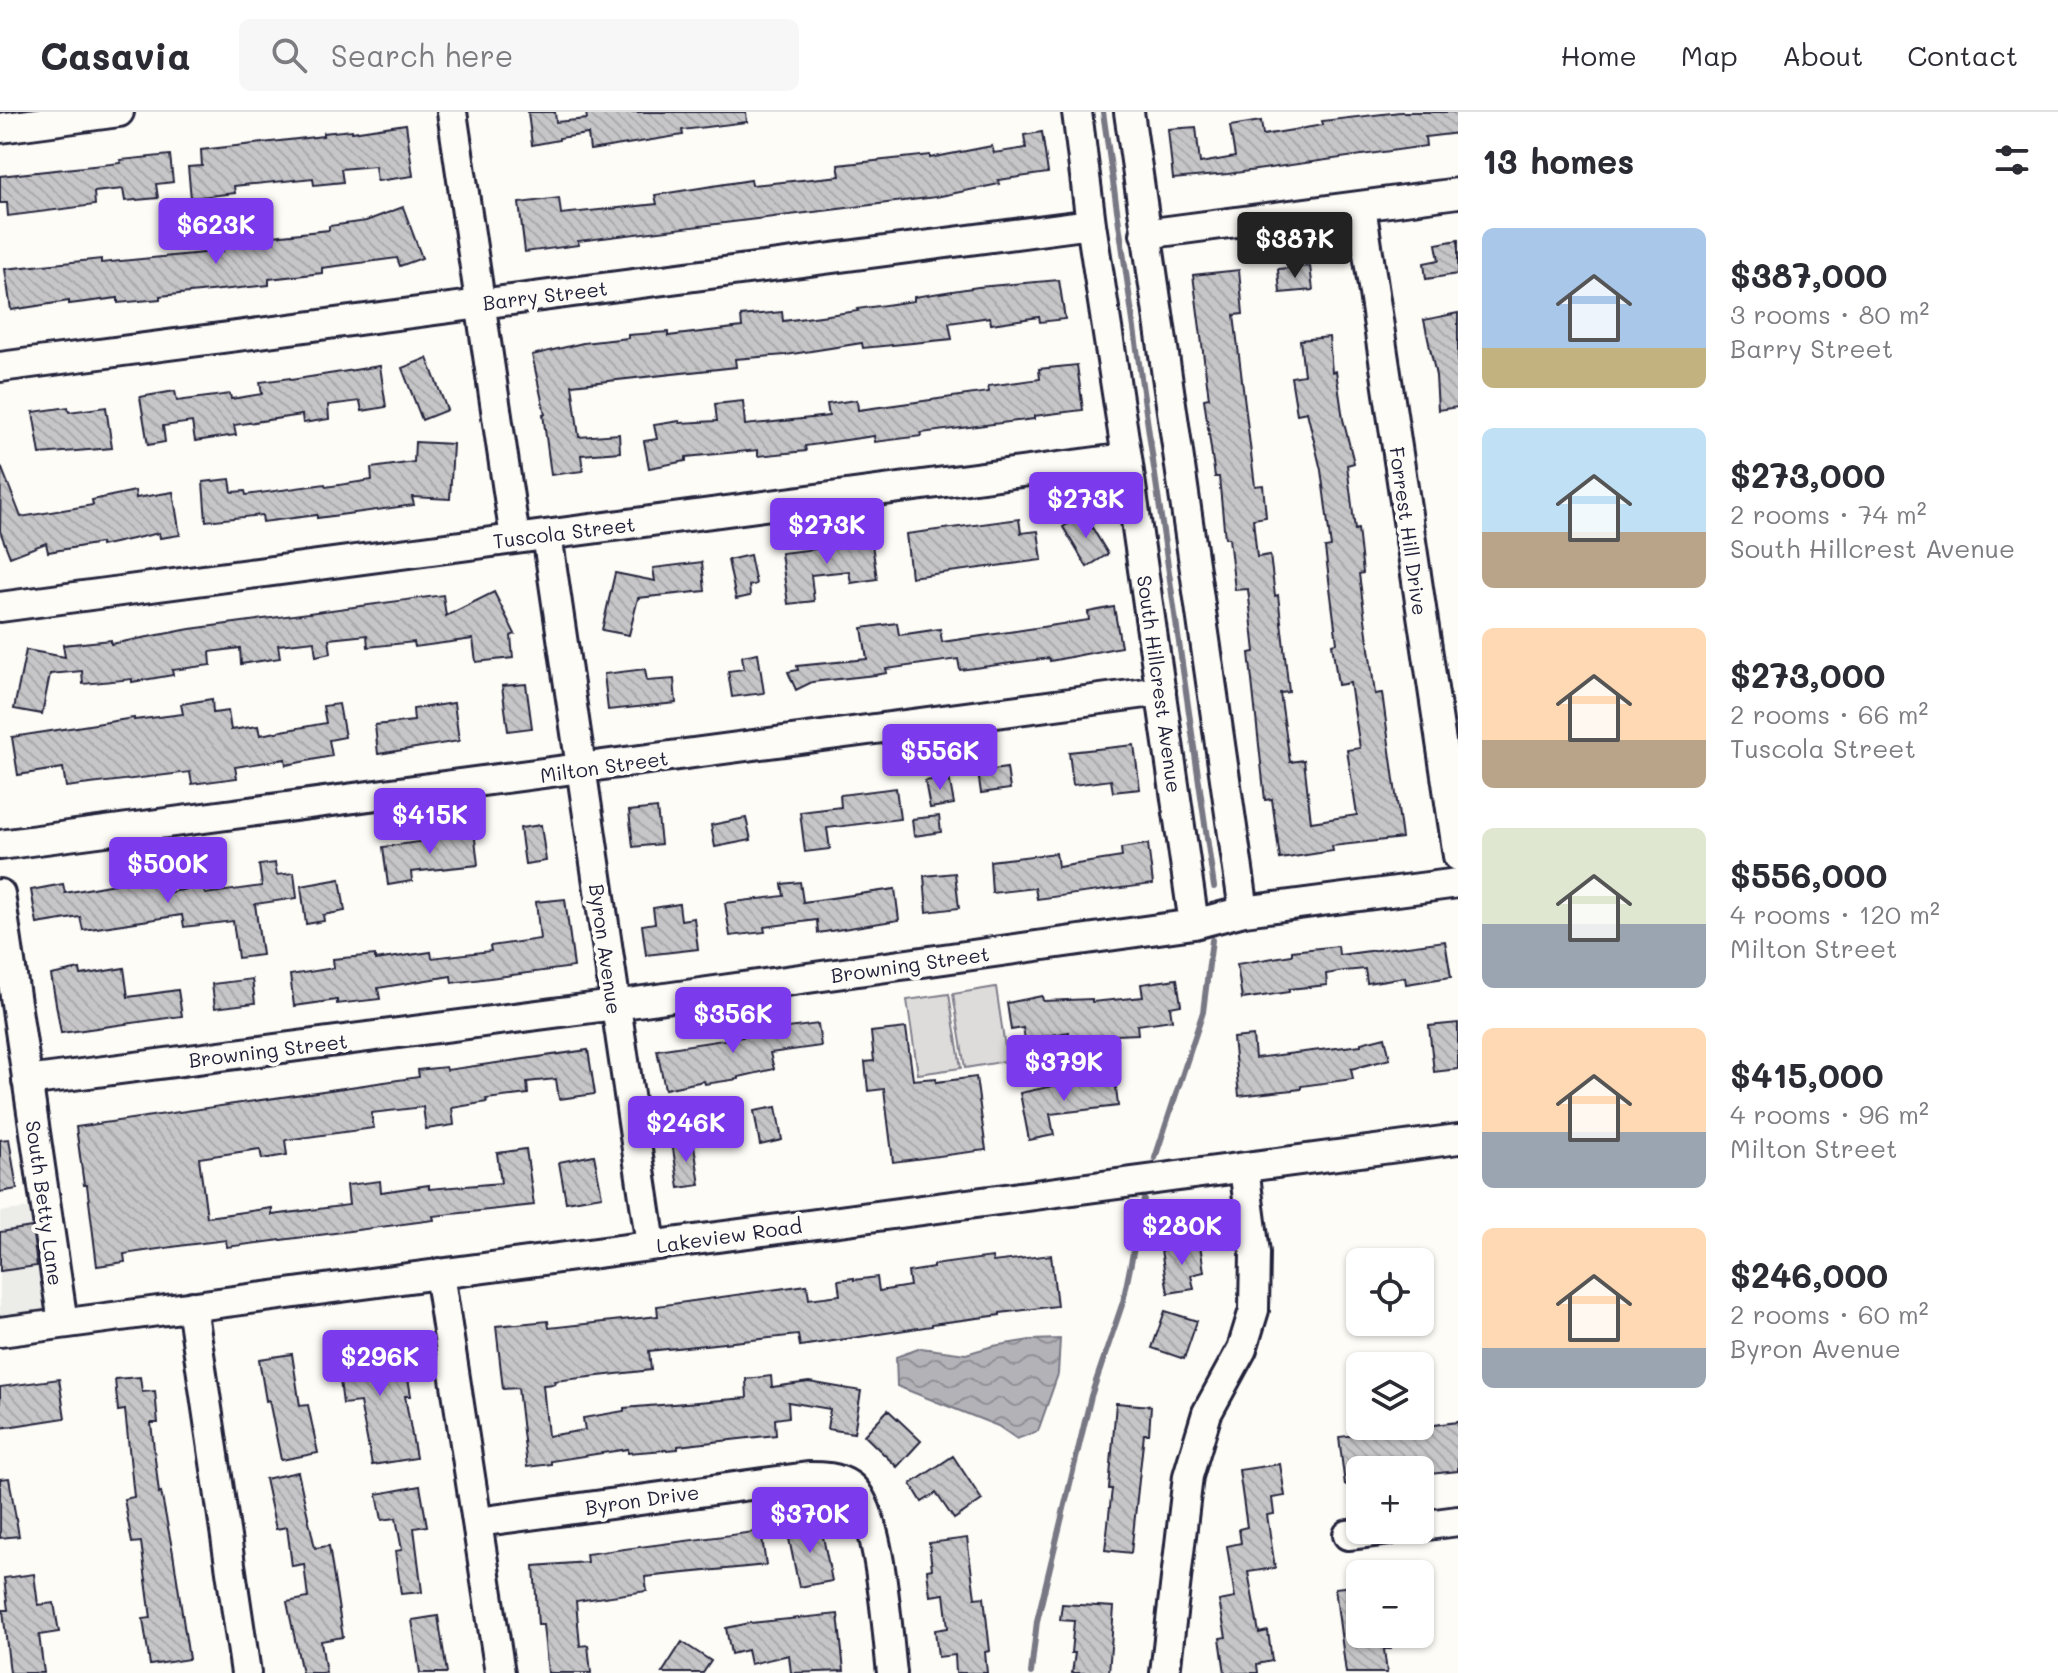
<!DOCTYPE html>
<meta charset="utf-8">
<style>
body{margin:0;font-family:Mali,sans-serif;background:#f7f7f7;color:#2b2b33;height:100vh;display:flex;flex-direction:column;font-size:30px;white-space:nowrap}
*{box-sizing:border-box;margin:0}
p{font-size:26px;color:#7c7c81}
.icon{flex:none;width:44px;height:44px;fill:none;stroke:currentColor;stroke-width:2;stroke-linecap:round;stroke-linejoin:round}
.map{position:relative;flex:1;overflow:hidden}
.side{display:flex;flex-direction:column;background:#fff;width:600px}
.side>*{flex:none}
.fabs{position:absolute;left:1346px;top:1136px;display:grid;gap:16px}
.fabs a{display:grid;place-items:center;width:88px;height:88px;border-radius:12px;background:#fff;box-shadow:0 2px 6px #0004;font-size:40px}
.price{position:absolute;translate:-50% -68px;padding:0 18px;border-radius:8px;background:#7c3aed;color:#fff;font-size:26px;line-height:52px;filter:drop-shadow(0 2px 4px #0008)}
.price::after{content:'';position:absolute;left:50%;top:48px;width:24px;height:18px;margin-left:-12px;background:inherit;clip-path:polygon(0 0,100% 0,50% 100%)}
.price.on{background:#222;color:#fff}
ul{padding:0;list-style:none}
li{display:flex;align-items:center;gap:24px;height:200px;padding:0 24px}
li span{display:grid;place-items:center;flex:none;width:224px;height:160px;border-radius:12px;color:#555}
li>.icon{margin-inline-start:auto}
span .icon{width:96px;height:96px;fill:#fffc;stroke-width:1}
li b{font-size:34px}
h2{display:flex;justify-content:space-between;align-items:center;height:96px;padding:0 24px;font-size:34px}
header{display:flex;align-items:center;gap:48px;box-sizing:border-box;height:112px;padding:0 40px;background:#fff;border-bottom:2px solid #e1e1e2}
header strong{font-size:38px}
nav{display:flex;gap:44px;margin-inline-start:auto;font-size:28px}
.search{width:560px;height:72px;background:#f7f7f7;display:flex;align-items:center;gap:20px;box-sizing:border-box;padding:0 28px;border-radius:12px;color:#7c7c81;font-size:30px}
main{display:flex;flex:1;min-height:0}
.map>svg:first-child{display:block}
.built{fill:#ecece9}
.grass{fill:#dddcdb;stroke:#807f8b;stroke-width:2}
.water{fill:url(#water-waves);stroke:#787885;stroke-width:2}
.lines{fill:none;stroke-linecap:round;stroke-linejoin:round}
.stream{stroke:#787885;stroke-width:6}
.building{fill:url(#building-back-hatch);stroke:#22223b;stroke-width:2}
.minor-casing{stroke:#22223b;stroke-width:34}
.minor{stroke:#fdfcf7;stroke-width:28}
.labels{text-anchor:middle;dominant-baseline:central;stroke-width:8;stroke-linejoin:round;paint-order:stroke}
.street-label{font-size:20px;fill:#22223b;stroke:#fdfcf7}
</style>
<header>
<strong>Casavia</strong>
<div class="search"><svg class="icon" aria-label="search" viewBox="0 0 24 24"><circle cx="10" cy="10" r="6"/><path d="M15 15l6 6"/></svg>Search here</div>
<nav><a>Home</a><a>Map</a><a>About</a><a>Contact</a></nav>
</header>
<main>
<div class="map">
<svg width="1458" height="1561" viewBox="0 0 1458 1561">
<defs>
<pattern id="water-waves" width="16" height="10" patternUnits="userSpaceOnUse" patternTransform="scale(2)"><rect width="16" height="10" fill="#b2b2b7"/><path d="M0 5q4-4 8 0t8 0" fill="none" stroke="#909096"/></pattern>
<pattern id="building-back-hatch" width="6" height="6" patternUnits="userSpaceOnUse" patternTransform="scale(2)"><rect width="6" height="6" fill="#c6c6c8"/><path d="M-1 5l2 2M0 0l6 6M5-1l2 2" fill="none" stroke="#aaaaad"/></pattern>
</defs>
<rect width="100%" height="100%" fill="#fdfcf7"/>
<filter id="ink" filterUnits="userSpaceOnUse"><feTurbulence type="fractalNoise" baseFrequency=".0125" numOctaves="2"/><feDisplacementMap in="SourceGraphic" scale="16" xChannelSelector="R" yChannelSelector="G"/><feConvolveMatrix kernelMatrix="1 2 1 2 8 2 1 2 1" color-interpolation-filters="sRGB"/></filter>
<g filter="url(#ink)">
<path class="built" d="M36,1095L51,1201L0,1208V1100Z"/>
<path class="grass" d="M996,875L1007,949L965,956L953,882Z
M949,882L961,956L918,962L907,888Z"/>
<path class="water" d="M1060,1227L1058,1262L1038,1319L1017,1327L998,1314L897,1274L896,1245L921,1236L966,1242L993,1234L1030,1228Z"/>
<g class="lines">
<path class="stream" d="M1103,0L1214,775
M1155,1046L1203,900L1212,828
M1031,1561L1037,1509L1091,1284L1123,1190L1144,1087"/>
</g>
<path class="building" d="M528,0H555L556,10L587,7L586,0H746L747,10L682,18L683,23L590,38L588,22L559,26V28L532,33Z
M1400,0H1458V21L1425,25L1426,34L1228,62L1173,67L1168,17L1196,15L1200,51L1235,45L1230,14L1261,9L1263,23L1323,13L1322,9Z
M406,12L413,64L377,69L375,54L341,57L343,70L314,73L313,66L234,74L235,81L191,86L188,55L202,54L201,38L323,24V21L352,18V20Z
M1042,20L1048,61L998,68L999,72L936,85L578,129L579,133L525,140L519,91L559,86L561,102L657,92L655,83L751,68L752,73L840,64L838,53L930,43V46L992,34L994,41L1026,36L1024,23Z
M170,43L173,70L156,72L158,86L125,89L123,77L94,80L95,93L8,104L7,91H0V64L121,51L120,48Z
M403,95L422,146L400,154L397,146L322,156V161L269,167V173L160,184V187L118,191V186L69,192V189L11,198L5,157L101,147V151L223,139V135L274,130L273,124L329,118V114L366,109Z
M1458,128V162L1426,167L1424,151L1439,148L1436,132Z
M1310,154L1313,178L1280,181L1278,157Z
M1239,158L1243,202L1234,203L1255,374L1263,373L1266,405L1253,407L1257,445L1270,443L1275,484L1278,483L1289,580L1280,581L1290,650L1304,648L1311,710L1357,703L1347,638L1360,636L1350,571L1338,573L1332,532L1337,531L1325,436L1331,435L1321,358L1307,300L1297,302L1291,265L1304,263L1300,228L1329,225L1332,260L1336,259L1343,307L1354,351L1347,353L1355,418L1358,417L1363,461L1359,462L1375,582L1382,581L1402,726L1332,734L1333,739L1280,747L1272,687L1265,688L1249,541L1255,540L1248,477L1235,478L1229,426H1225L1219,365H1215L1204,287L1209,286L1193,163Z
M1059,168L1065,207L1040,210L1039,205L991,212L990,205L949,211L952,227L863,236L862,231L786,243L735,247L736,255L572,273L579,325L619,322L620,340L581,343L583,359L551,363L543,302H545L532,243L583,231L628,226V223L668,220V224L742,215L741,204L782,200L783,209L858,199L857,197L914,189V185L978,175Z
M1458,201V295L1438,298L1436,264L1424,208Z
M427,246L447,298L422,308L402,256Z
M1077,253L1083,298L1034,304V307L921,321L922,324L875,330L874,324L805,334L806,339L758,344V338L686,345V349L649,356L644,329L657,327L654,313L680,309V311L717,309L715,292L743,289L745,313L829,304L827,292L857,288L858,298L989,280L988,274L1040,267L1039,257Z
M380,254L386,295L362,299L360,289L328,293L329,307L303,311L302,303L234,313L236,323L195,329L192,310L163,314L165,330L148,333L140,285L175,279L177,289L230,282L231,287L262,282L260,270L290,266L291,268Z
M68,295L69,300L106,295L112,336L40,342L33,300Z
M415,330L453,332L450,387L412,385L414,393L317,406V403L263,410L262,403L206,409L203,370L230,367L232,380L245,379L246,383L325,372L326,375L372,368L371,356L414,350Z
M1,354L21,405L93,393L92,388L135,379L136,386L173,380L180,423L160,426L159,421L101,434V431L48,440L46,431L10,445L0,419Z
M1084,402L1108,442L1087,455L1063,415Z
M1019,407L1021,421L1038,419L1042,448L911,465L906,422Z
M871,425L877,467L851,471L849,459L811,463L814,489L788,492L781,441L832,435V431Z
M750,443L756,472L749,474L750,484L736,487L728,448Z
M702,450L705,479L638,486L629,523L602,518L615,461L655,469L653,456Z
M494,480L515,522L511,524L513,546L476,550L473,527L415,535L414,530L368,535L367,523L329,527L331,541L316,544L314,529L278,533L280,546L241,552L240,536L210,540L211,553L172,558L173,563L132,570V567L83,572L82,559L50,562L42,602L14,597L26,538L65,545L63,533L111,528V532L190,517L443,483L446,504Z
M1114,495L1121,535L1050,549L1049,546L960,558L958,547L886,557L887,561L875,563L812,570L796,578L788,560L798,558L797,554L867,547L862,516L897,511L899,523L940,517L942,530L1089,508L1088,500Z
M758,541L764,581L732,585L728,559L744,557L742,544Z
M645,557L647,569L674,567L676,591L608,598L604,562Z
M526,572L532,616L508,619L502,574Z
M212,587L213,601L228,599L231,618L258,614L260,623L326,611L323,594L339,592L345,625L329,628L332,644L286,653L285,647L235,655L237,666L192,672L190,660L66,675L63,656L18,663L12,625L134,606V608L183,602L181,592Z
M454,591L459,629L378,642L375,613L414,609L413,597Z
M1134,633L1140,677L1113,680L1111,668L1073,673L1069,640Z
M1007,656L1010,677L981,681L978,660Z
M949,665L954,692L930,696L925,669Z
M896,676L900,707L827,716L830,737L805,740L800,700L841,695L840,683Z
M657,696L661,732L633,735L629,699Z
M939,704L941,720L914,724L912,707Z
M746,706L751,728L715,735L711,713Z
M541,713L546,749L525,752L520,716Z
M474,718L478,753L411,760L412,769L388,773L383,735L432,728V723Z
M1148,732L1153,772L1037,787L1035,776L992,781L990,749L1056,741L1058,755L1122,745L1121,736Z
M275,751L277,763L294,761L297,786L255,792L262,843L238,846L233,809L184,815L182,803L83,818L80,805L37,812L31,778L63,772L65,781L158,764L161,782L203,774L205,782L262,774L259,753Z
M955,761L959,796L927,800L924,764Z
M340,767L345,799L323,803L324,809L306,812L301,774Z
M800,770L803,790L895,777L899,808L818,821L817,808L764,815L765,820L730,824L725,791L784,784L782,772Z
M565,787L574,855L452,871L451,864L378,876L380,887L337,892V888L294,894L290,863L334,856L333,847L375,843V848L431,840L432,846L491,839L490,834L540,827L536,790Z
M679,792L681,808L694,806L698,837L646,843L642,813L655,811L653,796Z
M1445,829L1451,865L1406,872L1405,865L1367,871L1365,857L1344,859L1326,862L1327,873L1289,877V880L1242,887L1237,852L1292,843V839L1338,834L1339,843Z
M124,856L128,885L178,878L182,904L61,921L51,863L80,857L81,863Z
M252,867L255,891L215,896L212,872Z
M1177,867L1181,893L1170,895L1172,908L1137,913L1138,922L1069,925V920L1025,928L1023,916L1011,918L1007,891L1042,884L1043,889L1092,887V890L1143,885L1141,872Z
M763,909L765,919L818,912L821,934L770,941L774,957L739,965V967L705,972L704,969L665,977L657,938L743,925L741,914Z
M1458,911V957L1434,960L1429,914Z
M906,916L913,968L936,966V970L976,965L986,1038L893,1050L884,977L868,979L865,950L874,949L871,920Z
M1253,924L1255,946L1361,933V931L1385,925L1390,947L1351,957L1353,967L1301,974V977L1239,984L1233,926Z
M588,938L595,982L559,987L556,967L527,970L528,982L486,987L487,990L452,996L454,1013L426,1017L423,995L371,1001L374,1016L285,1028L287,1043L262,1047L260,1037L199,1046L207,1105L272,1096V1103L349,1093L347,1073L380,1069L381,1080L429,1073V1077L501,1071L497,1041L526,1037L534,1093L433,1104L434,1108L227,1135L226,1128L186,1133L124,1142L125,1150L97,1154L87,1073H84L76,1015L419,965L418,958L446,955L447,958Z
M1115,967L1118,994L1050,1002L1054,1023L1029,1028L1020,981L1062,972Z
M776,995L782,1028L760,1033L754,999Z
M9,1027L17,1077L0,1080V1028Z
M693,1027L700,1073L679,1076L672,1030Z
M594,1043L602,1084L566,1090L559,1050Z
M32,1115L37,1154L0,1159V1120Z
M1200,1132L1204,1160L1191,1163L1194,1177L1168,1181L1161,1138Z
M1051,1143L1057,1194L1000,1201V1203L932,1212V1214L800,1234L798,1223L649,1239L651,1258L554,1269L555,1272L543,1273L548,1324L585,1318L583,1306L624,1299V1296L747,1286L746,1267L771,1264L772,1275L809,1270L861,1279L854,1321L827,1317L830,1297L788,1290L789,1305L775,1307L776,1323L678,1334V1337L628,1341V1337L551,1349V1352L527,1355L518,1276L503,1277L496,1214L548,1209L549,1216L658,1204L657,1194L807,1173L809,1187L840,1183L838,1168L854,1166V1168L877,1165L879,1179L910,1174L908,1160L933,1156V1153L992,1145L993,1150Z
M1165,1199L1197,1209L1184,1247L1152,1236Z
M402,1229L411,1284H405L416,1346L372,1353L360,1290L343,1292L336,1238Z
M292,1242L300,1294L308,1293L318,1341L281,1348L269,1288L266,1289L259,1247Z
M140,1265L142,1280L155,1279L158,1311H151L159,1381L161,1380L173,1441L189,1547L150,1553L143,1507L151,1506L141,1430L132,1431L124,1387L134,1385L125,1298L118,1299L115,1267Z
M59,1267L65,1306L0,1316V1275Z
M1116,1291L1151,1294L1149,1322H1144L1131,1441L1105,1438L1112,1377H1109Z
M888,1298L921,1329L897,1355L864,1323Z
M1458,1310V1359L1420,1363V1358H1360V1371L1345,1373L1339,1325Z
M953,1344L982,1388L954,1407L936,1381L922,1390L911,1372Z
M1280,1352L1285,1384L1272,1386L1274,1402L1267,1403L1275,1456L1248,1460L1259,1521L1268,1519L1272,1549L1257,1552L1258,1561H1225L1220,1526L1226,1525L1219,1489L1235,1486L1227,1434L1241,1431L1239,1417L1247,1415L1239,1358Z
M298,1360L315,1436L329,1434L343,1525L321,1529L326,1561H302L287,1490L308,1486L304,1452L292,1454L287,1415L276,1417L265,1367Z
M9,1366L19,1424L0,1426V1367Z
M420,1374L427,1414L414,1416L422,1480L401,1482L395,1439L402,1438L396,1406L382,1408L377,1382Z
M820,1410L832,1469L799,1475L787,1417Z
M761,1419L766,1453L645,1465L647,1479L576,1489L580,1534L588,1533L591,1561H548L543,1513H538L534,1454L587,1450L586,1442Z
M967,1426L975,1486L984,1485L990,1539L985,1540L987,1561H956L955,1543L938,1545L935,1518L948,1516L944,1482L930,1484L927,1458L932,1457L929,1431Z
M34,1462L38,1493L54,1491L59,1520L39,1523L44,1561H10L3,1498H8L4,1466Z
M1360,1473V1522H1388L1391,1537H1384L1387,1561H1346L1335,1476Z
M1062,1492L1114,1495L1109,1561H1072L1075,1541H1071L1074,1509L1060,1508Z
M838,1502L844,1559L791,1561L789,1543L750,1552L747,1538L731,1542L726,1516L750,1511Z
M438,1504L447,1561H420L412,1508Z
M682,1530L711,1549L703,1561H662Z"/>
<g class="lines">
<defs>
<path id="minor" d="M452,0L515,426
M1077,0L1091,112L1127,346L1194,812
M1129,0L1244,799
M0,16L119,0
M1361,94L1458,744
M1145,122L1458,81
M0,255L1091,112
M547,423L651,1133
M0,495L1127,346
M0,733L1161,579
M0,782L63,1211
M27,969L615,893L1194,812L1244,799L1458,771
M439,1161L500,1561
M192,1194L246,1561
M0,1220L1458,1027
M478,1410L808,1365C823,1365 837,1365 850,1374C881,1397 887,1521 892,1561
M1420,1414L1458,1409
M1348,1423L1389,1418
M1165,1561L1188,1364L1207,1301L1242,1237L1254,1198L1255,1141L1244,1056"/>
</defs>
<use href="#minor" class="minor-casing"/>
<use href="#minor" class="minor"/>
</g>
</g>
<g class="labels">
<g class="street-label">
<text transform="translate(545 183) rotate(-7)">Barry Street</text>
<text transform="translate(1409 419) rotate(82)">Forrest Hill Drive</text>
<text transform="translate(564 420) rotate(-7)">Tuscola Street</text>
<text transform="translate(1160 572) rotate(82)">South Hillcrest Avenue</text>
<text transform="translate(604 654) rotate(-8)">Milton Street</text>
<text transform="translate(606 837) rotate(82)">Byron Avenue</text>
<text transform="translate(910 852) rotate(-8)">Browning Street</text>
<text transform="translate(268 938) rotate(-7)">Browning Street</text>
<text transform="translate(45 1091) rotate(82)">South Betty Lane</text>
<text transform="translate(729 1123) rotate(-8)">Lakeview Road</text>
<text transform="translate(642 1387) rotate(-8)">Byron Drive</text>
</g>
</g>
</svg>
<div class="fabs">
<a><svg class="icon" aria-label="locate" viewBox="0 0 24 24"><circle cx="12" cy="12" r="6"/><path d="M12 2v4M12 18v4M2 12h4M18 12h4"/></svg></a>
<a><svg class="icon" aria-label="layers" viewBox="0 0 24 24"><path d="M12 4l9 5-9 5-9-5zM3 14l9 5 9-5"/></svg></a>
<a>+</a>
<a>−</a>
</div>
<b class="price" style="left:216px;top:154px">$623K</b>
<b class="price on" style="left:1295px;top:168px">$387K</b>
<b class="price" style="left:1086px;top:428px">$273K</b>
<b class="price" style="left:827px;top:454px">$273K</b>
<b class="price" style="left:940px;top:680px">$556K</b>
<b class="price" style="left:430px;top:744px">$415K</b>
<b class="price" style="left:168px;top:793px">$500K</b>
<b class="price" style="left:733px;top:943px">$356K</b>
<b class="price" style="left:1064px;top:991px">$379K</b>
<b class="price" style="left:686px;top:1052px">$246K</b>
<b class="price" style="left:1182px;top:1155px">$280K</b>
<b class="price" style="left:380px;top:1286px">$296K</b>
<b class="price" style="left:810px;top:1443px">$370K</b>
</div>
<section class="side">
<h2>13 homes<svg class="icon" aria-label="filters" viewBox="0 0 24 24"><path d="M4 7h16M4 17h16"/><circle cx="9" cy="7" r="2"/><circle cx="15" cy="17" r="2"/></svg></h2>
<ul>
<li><span style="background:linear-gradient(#a9c7e8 75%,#c2b280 0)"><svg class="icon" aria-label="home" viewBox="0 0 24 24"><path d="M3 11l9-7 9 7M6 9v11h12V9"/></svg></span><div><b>$387,000</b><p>3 rooms · 80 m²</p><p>Barry Street</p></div></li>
<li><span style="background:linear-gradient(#bfe0f5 65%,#b9a48a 0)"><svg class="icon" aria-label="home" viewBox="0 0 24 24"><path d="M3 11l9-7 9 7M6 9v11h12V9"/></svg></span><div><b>$273,000</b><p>2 rooms · 74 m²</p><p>South Hillcrest Avenue</p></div></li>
<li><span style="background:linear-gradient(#ffd9b3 70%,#b9a48a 0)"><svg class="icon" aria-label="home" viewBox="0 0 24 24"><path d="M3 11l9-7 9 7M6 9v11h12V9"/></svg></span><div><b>$273,000</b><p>2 rooms · 66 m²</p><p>Tuscola Street</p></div></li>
<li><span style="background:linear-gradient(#dfe7d0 60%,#9aa5b1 0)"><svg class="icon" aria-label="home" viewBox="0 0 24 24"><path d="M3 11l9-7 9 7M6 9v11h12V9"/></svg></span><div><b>$556,000</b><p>4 rooms · 120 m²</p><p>Milton Street</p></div></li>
<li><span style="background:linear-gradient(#ffd9b3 65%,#9aa5b1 0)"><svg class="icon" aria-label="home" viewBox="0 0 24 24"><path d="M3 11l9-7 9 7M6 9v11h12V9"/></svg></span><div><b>$415,000</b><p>4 rooms · 96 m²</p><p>Milton Street</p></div></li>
<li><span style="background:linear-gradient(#ffd9b3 75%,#9aa5b1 0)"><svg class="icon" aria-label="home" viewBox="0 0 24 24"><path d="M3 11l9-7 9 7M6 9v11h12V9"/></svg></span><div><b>$246,000</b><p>2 rooms · 60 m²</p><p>Byron Avenue</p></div></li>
</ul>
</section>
</main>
